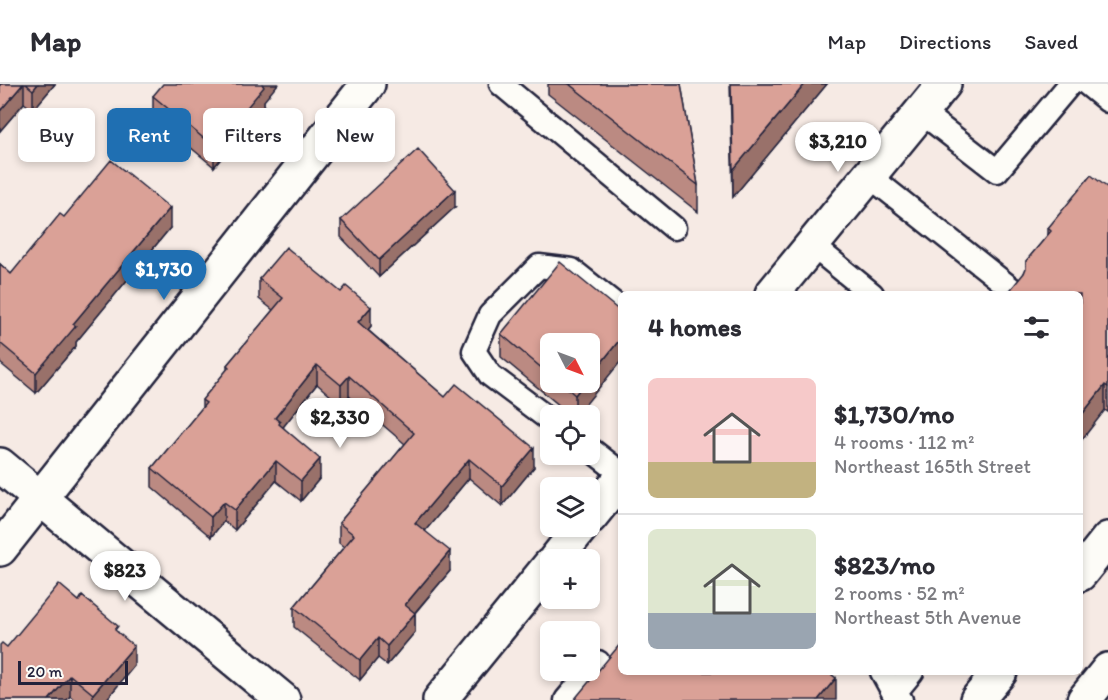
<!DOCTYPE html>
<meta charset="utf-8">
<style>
body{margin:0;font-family:Itim,sans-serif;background:#f7f7f7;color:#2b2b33;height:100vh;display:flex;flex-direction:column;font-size:22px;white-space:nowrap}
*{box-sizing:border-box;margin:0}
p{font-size:20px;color:#7c7c81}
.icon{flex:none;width:33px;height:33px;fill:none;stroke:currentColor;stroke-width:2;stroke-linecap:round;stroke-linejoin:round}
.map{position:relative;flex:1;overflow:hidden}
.details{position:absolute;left:618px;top:207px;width:465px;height:384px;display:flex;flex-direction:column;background:#fff;border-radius:9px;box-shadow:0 3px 9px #0003}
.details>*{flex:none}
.guide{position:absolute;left:18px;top:24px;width:510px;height:54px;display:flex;gap:12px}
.needle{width:39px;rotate:132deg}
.controls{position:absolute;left:540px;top:249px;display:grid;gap:12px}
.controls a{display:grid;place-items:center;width:60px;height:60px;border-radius:9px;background:#fff;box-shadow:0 3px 9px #0003;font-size:30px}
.scale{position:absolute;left:18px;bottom:15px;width:110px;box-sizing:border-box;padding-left:6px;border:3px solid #22223b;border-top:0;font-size:16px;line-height:21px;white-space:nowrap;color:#22223b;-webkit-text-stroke:4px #fdfcf7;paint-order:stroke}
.price{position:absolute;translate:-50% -51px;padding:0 14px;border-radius:21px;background:#fff;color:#222;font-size:20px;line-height:39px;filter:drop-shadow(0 2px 3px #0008)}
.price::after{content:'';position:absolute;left:50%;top:36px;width:18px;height:14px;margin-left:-9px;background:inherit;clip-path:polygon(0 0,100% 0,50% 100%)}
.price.active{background:#1f6fb2;color:#fff}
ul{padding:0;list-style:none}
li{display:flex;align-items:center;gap:18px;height:150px;padding:0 30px}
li+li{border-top:2px solid #e1e1e2}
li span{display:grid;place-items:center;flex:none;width:168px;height:120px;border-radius:9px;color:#555}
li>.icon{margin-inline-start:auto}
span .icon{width:72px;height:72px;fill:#fffc;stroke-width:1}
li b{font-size:26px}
h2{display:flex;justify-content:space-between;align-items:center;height:72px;padding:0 30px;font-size:26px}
.chip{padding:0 21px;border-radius:9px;background:#fff;box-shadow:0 3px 9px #0003;font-size:21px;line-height:54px}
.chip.active{background:#1f6fb2;color:#fff}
header{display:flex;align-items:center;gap:36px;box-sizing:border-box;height:84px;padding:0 30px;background:#fff;border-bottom:2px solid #e1e1e2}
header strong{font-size:28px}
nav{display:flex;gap:33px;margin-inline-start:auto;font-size:21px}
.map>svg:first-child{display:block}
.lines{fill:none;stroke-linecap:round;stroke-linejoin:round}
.service-casing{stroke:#22223b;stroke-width:27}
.minor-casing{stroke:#22223b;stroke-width:38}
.primary-casing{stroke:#22223b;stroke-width:38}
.service{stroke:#fdfcf7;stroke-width:22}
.minor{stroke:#fdfcf7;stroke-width:33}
.primary{stroke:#fdfcf7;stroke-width:33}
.wall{fill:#bb8a82;stroke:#22223b;stroke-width:1.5;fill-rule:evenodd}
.shaded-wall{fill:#99716a;stroke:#22223b;stroke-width:1.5}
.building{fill:#daa197;stroke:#22223b;stroke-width:1.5}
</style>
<header>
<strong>Map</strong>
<nav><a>Map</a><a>Directions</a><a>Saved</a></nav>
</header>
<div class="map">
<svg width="1108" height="616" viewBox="0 0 1108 616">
<rect width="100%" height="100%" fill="#f6eae4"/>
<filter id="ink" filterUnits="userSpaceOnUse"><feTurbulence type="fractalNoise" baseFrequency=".0167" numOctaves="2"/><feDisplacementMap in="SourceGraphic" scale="12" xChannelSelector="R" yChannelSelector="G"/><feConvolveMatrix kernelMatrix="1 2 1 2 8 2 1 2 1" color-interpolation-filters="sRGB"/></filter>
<g filter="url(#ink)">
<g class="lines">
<defs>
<path id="service" d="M501,0L674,144
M1087,0L1108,17
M921,28L997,87L1070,0
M868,91L1013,206
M812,161L872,210
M550,336L490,291L474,267L490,231L539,182L572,186L621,225
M590,365L621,389
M882,588L894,610
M566,616L598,578
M901,616L894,610L912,588"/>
<path id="minor" d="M772,210L944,0
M0,381L283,616
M590,433L621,395
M0,465L368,0
M555,476L582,442
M440,616L550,481"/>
<path id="primary" d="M1080,490L1108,455
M977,616L1000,588
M1084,616L1108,586"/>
</defs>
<use href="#service" class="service-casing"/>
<use href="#minor" class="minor-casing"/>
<use href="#primary" class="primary-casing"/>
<use href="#service" class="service"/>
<use href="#minor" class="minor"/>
<use href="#primary" class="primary"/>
</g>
<path class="wall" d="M0,0H55L33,26L24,19L0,47Z
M548,0H681L698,101V128L548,10Z
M730,0H827L733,113Z
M153,12L264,17V23L214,83L153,32Z
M1108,104V328L1105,326L1024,189L1026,185V177L1048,151V144Z
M455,123L379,193L341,153V136Z
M64,133L170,144L76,258V262L36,309L0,279V180L11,190Z
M259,195L371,242L368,246L445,313L534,383L502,422L469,394L425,447L450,487L415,529V548L387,581L378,574L360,596L294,543V523L344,463L339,459V439L405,360L349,312L341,321L317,300L283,343L320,394L301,417L276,397L235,446L224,437L211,453L152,403V384L202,324V316L227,286V281L273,226L259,215Z
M621,228L576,332H572L501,273V250ZM550,260L590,298H550Z
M118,548L134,582L106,616H75L70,612L67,616H0L7,563Z"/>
<path class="shaded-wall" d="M23,0H24V19L0,47V27Z
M38,0H55L33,26V6Z
M262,0H278L264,17V23L214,83V63Z
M805,0H827L733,113V86Z
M455,106V123L379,193V176Z
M170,124V144L76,258V262L36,309V289L73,240Z
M371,223V242L358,257V238Z
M621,254V277L576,332H575V311L585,298H590V293Z
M317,281V300L280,347L275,334Z
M349,292V312L341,321V301Z
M1105,301V326L1080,358V333Z
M534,364V383L502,422V402Z
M320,375V394L301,417V397Z
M469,375V394L415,459V439Z
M276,377V397L235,446V426Z
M224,418V437L211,453V433Z
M450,467V487L405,540V521Z
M415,529V548L387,581V562Z
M378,554V574L360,596V576Z
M134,562V582L106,616H93V610Z
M70,591V612L67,616H49Z
M836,594V616H818Z"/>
<path class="building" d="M0,0H23L0,27Z
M26,0H38L33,6Z
M163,0H262L264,3L214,63L153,12Z
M569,0H681L698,101Z
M731,0H805L733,86Z
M418,65L455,106L379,176L341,136Z
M111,76L170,124L73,240L76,242L36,289L0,259V180L11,190L60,130L64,133Z
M1091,91L1108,104V303L1105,301L1080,333V210H1007L1024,189L1026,184V177L1051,147L1048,144Z
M286,163L341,208L346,202L371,223L358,238L445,313L456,300L534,364L502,402L469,375L415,439L450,467L405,521L415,529L387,562L378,554L360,576L294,523L354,451L339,439L414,349L349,292L341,301L317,281L275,334L280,338L279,340L320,375L301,397L276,377L235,426L224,418L211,433L152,384L206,319L202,316L229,283L227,281L283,214L259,195Z
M560,178L621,228V254L590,293V260H550V291L501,250Z
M560,298H585L575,311Z
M59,500L79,517L82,512L118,542L115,546L134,562L93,610L70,591L49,616H0V561L2,559L7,563Z
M621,559V588H828L836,594L818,616H574Z"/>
</g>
</svg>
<div class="controls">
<a><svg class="needle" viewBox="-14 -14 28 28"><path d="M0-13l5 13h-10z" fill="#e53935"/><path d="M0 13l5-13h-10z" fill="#7c7c81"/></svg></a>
<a><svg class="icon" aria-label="locate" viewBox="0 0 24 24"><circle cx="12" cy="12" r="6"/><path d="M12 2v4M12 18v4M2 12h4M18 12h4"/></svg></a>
<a><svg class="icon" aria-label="layers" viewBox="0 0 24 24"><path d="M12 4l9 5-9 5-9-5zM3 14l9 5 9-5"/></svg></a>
<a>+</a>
<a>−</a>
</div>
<div class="scale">20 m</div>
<b class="price" style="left:838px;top:89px">$3,210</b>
<b class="price active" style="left:164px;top:217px">$1,730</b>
<b class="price" style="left:340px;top:365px">$2,330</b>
<b class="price" style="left:125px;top:518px">$823</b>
<div class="guide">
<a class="chip">Buy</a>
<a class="chip active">Rent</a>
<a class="chip">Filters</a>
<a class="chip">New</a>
</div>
<section class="details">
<h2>4 homes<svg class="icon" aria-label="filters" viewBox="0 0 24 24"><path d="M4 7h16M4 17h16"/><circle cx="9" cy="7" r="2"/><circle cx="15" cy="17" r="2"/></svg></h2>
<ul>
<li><span style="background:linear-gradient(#f6c9c9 70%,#c2b280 0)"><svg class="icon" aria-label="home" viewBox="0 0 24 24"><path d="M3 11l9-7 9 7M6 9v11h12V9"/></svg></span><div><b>$1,730/mo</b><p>4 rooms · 112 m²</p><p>Northeast 165th Street</p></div></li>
<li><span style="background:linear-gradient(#dfe7d0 70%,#9aa5b1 0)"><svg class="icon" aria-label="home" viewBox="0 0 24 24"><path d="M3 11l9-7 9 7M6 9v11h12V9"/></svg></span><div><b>$823/mo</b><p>2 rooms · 52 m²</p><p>Northeast 5th Avenue</p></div></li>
</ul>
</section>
</div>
